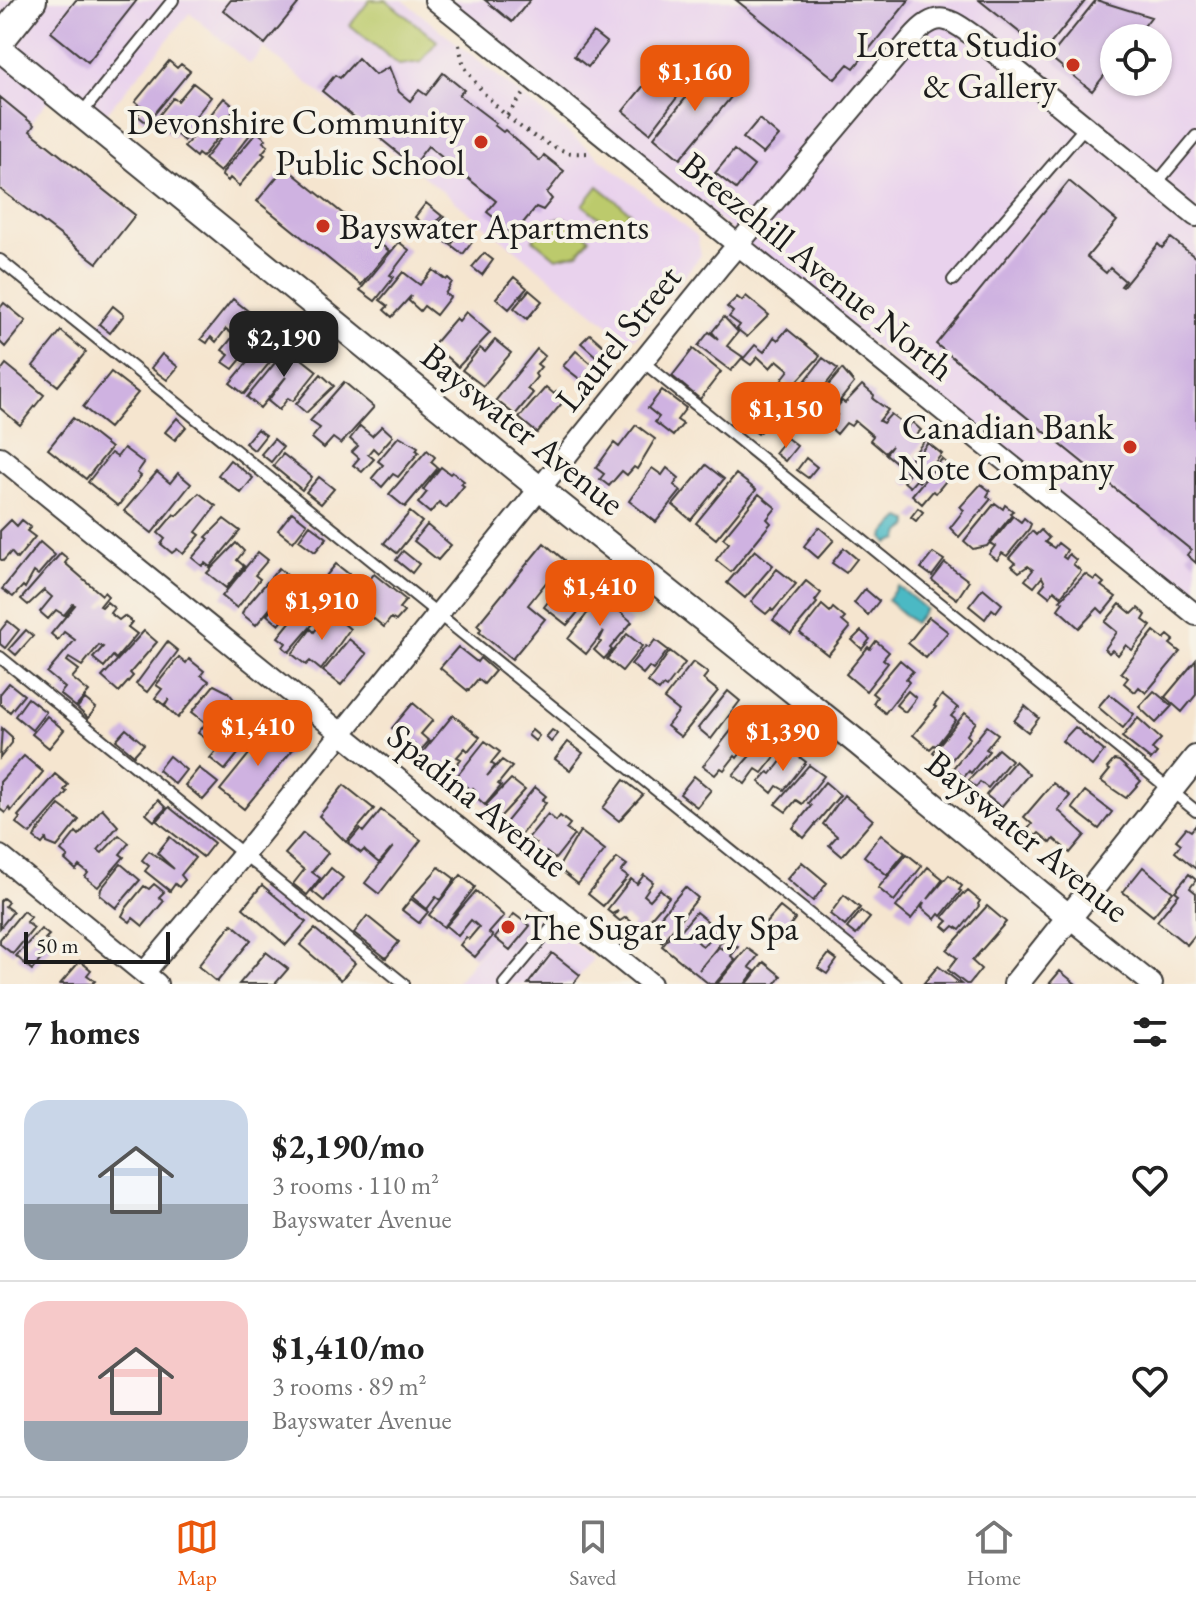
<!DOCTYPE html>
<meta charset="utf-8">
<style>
body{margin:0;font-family:"EB Garamond",serif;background:#f6f6f6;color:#222;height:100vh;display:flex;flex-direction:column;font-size:30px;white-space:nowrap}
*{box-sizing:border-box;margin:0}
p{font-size:26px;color:#767676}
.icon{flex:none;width:44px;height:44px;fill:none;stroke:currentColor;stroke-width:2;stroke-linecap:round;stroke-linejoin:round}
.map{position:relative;height:984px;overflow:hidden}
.drawer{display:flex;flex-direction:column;background:#fff;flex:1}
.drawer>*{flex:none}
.buttons{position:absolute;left:1100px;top:24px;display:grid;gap:16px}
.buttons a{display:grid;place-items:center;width:72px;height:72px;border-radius:50%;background:#fff;box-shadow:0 2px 6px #0004;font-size:40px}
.scale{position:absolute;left:24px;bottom:20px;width:146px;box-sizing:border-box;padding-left:8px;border:4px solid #1c1c1c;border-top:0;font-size:22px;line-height:28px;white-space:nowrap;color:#1c1c1c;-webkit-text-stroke:6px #f7f3e8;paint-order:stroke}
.price{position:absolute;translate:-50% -68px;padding:0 18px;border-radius:16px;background:#ea580c;color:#fff;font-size:26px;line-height:52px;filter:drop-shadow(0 2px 4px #0008)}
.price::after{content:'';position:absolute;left:50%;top:48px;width:24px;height:18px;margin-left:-12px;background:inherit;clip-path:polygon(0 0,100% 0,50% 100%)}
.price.active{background:#222;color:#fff}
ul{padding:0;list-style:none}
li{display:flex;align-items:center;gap:24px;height:200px;padding:0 24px}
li+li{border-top:2px solid #e0e0e0}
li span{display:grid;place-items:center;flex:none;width:224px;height:160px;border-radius:24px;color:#555}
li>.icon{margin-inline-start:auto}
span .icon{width:96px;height:96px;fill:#fffc;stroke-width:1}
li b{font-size:34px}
h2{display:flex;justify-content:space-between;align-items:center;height:96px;padding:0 24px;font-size:34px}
.tab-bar{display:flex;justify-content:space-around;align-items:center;height:112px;border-top:2px solid #e0e0e0;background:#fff;font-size:22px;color:#767676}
.tab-bar a{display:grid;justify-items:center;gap:4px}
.tab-bar .active{color:#ea580c}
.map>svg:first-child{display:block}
.built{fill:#e9d2ed;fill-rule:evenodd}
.green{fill:#bcca6c;stroke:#6c7344;stroke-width:2}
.water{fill:#4bb9c4;stroke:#346a70;stroke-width:2}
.building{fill:#cfb2e1}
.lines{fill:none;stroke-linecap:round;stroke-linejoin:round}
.service-casing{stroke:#3d3a37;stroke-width:14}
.minor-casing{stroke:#3d3a37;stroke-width:24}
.tertiary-casing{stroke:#3d3a37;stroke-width:28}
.secondary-casing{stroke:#3d3a37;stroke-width:32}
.path{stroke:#3d3a37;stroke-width:4;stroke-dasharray:2 6;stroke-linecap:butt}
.service{stroke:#fff;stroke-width:10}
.minor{stroke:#fff;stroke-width:20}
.tertiary{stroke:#fff;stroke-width:24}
.secondary{stroke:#fff;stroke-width:28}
.poi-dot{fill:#c8321e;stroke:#f7f3e8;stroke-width:3}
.labels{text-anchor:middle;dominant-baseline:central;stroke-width:8;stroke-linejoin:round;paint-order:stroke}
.poi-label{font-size:36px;fill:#1c1c1c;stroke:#f7f3e8;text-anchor:end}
.street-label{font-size:36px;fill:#1c1c1c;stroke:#f7f3e8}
</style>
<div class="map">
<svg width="1196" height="984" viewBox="0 0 1196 984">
<rect width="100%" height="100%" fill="#f7f3e8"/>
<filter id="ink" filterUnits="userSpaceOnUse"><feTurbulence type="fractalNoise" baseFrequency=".0125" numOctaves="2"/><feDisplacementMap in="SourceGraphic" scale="16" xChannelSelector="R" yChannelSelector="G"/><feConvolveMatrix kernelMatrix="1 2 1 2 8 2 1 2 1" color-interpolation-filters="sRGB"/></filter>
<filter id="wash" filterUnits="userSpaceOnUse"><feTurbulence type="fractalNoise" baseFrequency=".006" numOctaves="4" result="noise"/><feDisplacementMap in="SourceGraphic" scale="32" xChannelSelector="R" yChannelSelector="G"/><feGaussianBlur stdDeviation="1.8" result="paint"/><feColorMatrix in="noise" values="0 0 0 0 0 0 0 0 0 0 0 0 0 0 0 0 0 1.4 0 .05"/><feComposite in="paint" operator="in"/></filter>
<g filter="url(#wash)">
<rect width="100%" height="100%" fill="#f5e5cf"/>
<path class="built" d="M0,0H403L697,236L701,255L635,338L624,337L264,48L250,64L190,13L99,122L57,89L0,160Z
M446,0H1196V605ZM1114,38H1158V82H1114Z
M521,902L593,959L573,984H455Z"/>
<path class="green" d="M370,0H386L437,41L421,62L399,65L350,25Z
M598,186L630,212L615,230L583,205Z
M565,218L590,238L578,253L556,258L533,239L549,220Z"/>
<path class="water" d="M901,518L909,521V526L901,532L899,539L888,543L884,538L885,533Z
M898,586L926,609L914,623L887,600Z"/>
<g id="blocks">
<path class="building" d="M76,0H137L88,62L51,32Z
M231,0H292L298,4L265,44L223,10Z
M485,0H530L512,22Z
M736,0H909L854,68L848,64L835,79Z
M979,0H1086L1044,52Z
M1096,0L1151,17L1135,38H1114V63L1092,91L1050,57Z
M593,32L607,43L588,67L574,56Z
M687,56L700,67L650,133L623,111L658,68L670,77Z
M358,58L375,75L389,67L399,92L410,101L419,90L426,95L443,73L464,90L459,95L496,123L494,125L503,132L505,130L540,161L544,155L564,171L547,193L552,199L543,210L536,207L514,234L510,231L502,232L497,228V220L487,212L496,201L428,146L413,165L322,91L335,75L340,78Z
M169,61L177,68L181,64L190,71L147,123L137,115L143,108L135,102Z
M710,68L737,90L680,159L654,137Z
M193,83L211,97L196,116L201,121L184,141L176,134L173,137L161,128L164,124L157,118L173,98L178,101Z
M0,97L34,125L30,131L135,215L97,263L0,189Z
M224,98L236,108L223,123L227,126L202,157L198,154L196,157L184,147Z
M759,119L779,136L763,154L743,138Z
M240,121L253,131L220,172L204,159L230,127L233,129Z
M257,132L266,139L263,142L268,146L262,153L265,155L239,186L230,178L228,181L222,176L223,172Z
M734,150L754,166L736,189L715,173Z
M285,167L389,251L361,285L257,201Z
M1069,181L1117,221L1087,257L1106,273L1110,268L1125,281L1121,286L1123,287L1158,244L1162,248L1171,238L1196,258V563L1187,555L1191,550L936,344Z
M426,203L442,216L430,230L415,217Z
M444,217L460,230L449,244L433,232Z
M461,232L473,241L463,254L451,245Z
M399,242L409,250L390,275L394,277L375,301L360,290Z
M484,253L493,260L482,275L472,267Z
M433,270L446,280L448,278L452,282L445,294L450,297L436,315L424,306L420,311L409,301L411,296L392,317L384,310L388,306L380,300L403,272L420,285Z
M514,277L527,288L509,309L496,298Z
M529,290L542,301L527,319L514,308Z
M746,296L769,315L747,337L737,329L740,325L729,317L733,312L727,307L737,297L742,301Z
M233,299L248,311L231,333L226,329L216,342L211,337L207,343L201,339Z
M4,303L26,321L5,347L0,342V308Z
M113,306L124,315L110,333L99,324Z
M466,312L490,333L458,367L433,345L456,318L459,321Z
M250,316L266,329L233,369L223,362L229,355L222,350Z
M724,317L738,332L727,346L743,357L731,371L698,346L709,332L718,339L712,332Z
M276,328L289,339L244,394L230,383Z
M787,329L820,356L792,387L782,379L789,370L777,360L770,368L758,357L751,365L743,359L755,345L764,352L774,337L778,340Z
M61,331L86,352L58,386L33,366Z
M590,334L606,348L598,358L581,343Z
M495,340L511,353L483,386L462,370L480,348L485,352Z
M292,342L306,354L302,359L317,371L293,401L288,398L279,410L268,401L286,377L260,408L247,397Z
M537,349L545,356L537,364L541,367L535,374L537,377L527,389L533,393L515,415L496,400Z
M693,349L721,372L700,399L672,376Z
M576,351L593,365L581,380L563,366Z
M162,354L178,367L167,380L151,368Z
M823,358L838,369L806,410L792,398Z
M6,364L44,395L20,425L0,408V372Z
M842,369L854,383L838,403L833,399L825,408L816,400Z
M111,372L138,393L109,428L83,407Z
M321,374L334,386L306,413L296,404Z
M344,382L374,407L341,444L333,438L324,448L312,438L320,428L310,421Z
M862,385L874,395L873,399L888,410L879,421L883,423L891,414L908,427L912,422L921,430L917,434L925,440L903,468L886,454L892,446L885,453L870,440L873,436L855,421L851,426L846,423L837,434L828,426L837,415L833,412L842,401L845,403Z
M546,387L554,394L557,391L564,396L561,400L563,402L537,433L519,418Z
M662,390L686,408L677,420L683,424L673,436L655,422L659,417L648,408Z
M761,413L770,420L758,434L749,427Z
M73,418L111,448L86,479L48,449Z
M177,418L186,427L175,440L165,432Z
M636,425L655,439L637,469L634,467L627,475L622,471L609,486L600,479L604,474L596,468L614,443L619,447Z
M360,426L372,436L382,426L393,436L378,453L373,448L368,454L374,459L362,472L353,465L359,458L352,452L358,446L350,439Z
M257,429L266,435L254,450L245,443Z
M399,436L418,447L416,450L419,452L398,477L393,474L382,487L372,478L383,465L378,461Z
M787,438L797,446L785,461L775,453Z
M274,439L283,447L271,462L261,454Z
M928,443L942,454L919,482L916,480L910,487L903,481L909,474L905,471Z
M124,448L144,463L137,473L141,476L118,506L88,482L111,453L117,457Z
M427,450L435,457L431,462L438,468L405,507L389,494Z
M283,454L312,477L302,490L273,466Z
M806,458L817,467L808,478L797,470Z
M942,459L955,470L936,493L933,491L922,504L912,495Z
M230,460L253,478L241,493L218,475Z
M706,465L724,479L691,520L673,505Z
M441,467L450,474L452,472L464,481L461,484L464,486L446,508L439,502L430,513L418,503L427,492L423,490Z
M652,468L662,475L667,468L679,478L674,485L681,491L656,522L629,501Z
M157,472L170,483L178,473L191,484L152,533L124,511Z
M736,474L756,490L716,539L696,523Z
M319,477L334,489L321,504L306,492Z
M981,484L990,491L987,496L991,499L959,537L950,528L964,510L960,507Z
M199,493L216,506L196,532L200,535L183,554L177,549L172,553L161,544L165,539L158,533L174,514L177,516Z
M759,494L776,508L767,519L771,523L731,572L716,560L729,543L723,538Z
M995,503L1003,509L1005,505L1013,511L1010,513L1012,515L987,546L973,549L964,541Z
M918,508L923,512L916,521L911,517Z
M292,512L307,524L293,542L278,530Z
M410,512L422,522L397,553L384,543Z
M1013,516L1021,522L1024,518L1031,524L1029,529L1007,556L1002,553L997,560L989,554L995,546L991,544Z
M224,519L240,531L210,567L205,563L202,566L192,558L209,539L206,537Z
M11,520L17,526L22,520L31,527L27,531L35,537L17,559L11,552L3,561L0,559V531Z
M310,525L327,538L315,552L299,540Z
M427,525L451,545L438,560L414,541Z
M819,527L834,540L818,558L804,546Z
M1041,530L1049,538L1045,542L1054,548L1058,543L1067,550L1063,557L1066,559L1069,554L1076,560L1073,564L1081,571L1061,596L1054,590L1050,597L1040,589L1045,583L1042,577L1034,587L1025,580L1033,570L1028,566L1019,572L1012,566L1015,563L1009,558L1032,531L1036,535Z
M40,542L55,555L38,575L34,572L25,588L23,586L13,597L2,589Z
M236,543L244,551L237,560L244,566L226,588L207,573Z
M544,543L564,560L528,605L545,619L512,659L479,632L481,629L477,625Z
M844,548L857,559L846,573L832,563Z
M755,550L773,565L745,598L727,583Z
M403,551L419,564L412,573L396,560Z
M258,552L268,560L255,575L260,579L237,608L222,596Z
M61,553L68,559L65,563L102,595L104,592L108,596L100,606L102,607L107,602L114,608L110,613L119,620L124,616L132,622L128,627L137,634L116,659L113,656L104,667L93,658L103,647L99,645L82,666L69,658L67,661L79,670L72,678L89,692L76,707L60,694L65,688L47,673L75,640L64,632L58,640L51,634L75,605L73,604L64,615L56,610L48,619L40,612L52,597L44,590L28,605L21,599Z
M933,553L944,560L932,576L921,568Z
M945,563L969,581L957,599L932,580Z
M336,564L350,575L328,600L315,589Z
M279,568L288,576L280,586L285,591L256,625L242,614L244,609Z
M583,569L604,586L588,606L585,604L567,625L544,607L563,583L568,587Z
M777,569L796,584L773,611L771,609L766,614L751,602Z
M374,574L406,600L399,608L404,612L396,621L391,618L384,627L352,601Z
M1085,574L1094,580L1097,577L1104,583L1101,586L1116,597L1103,613L1098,608L1079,628L1058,609L1063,602L1060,600Z
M806,581L821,593L815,601L817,603L791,634L773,620Z
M293,585L305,595L279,625L267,615Z
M983,588L1002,604L996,612L992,609L985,619L969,606Z
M865,589L879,601L868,615L854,603Z
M601,595L632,622L610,648L612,650L604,659L594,650L601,642L599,641L604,631L586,654L568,639Z
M1120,604L1132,614L1138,608L1146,615L1143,620L1151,626L1132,650L1126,645L1118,655L1112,650L1109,653L1105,649L1117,632L1105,622Z
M304,605L319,617L289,652L283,647L286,643L278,637Z
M822,605L830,612L833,608L845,618L842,621L850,628L828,655L800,633Z
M330,612L350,629L321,670L310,661L306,665L292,654L311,629L314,632Z
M929,617L948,632L926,658L908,643Z
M8,621L19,630L5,648L0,644V631Z
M26,630L33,636L16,655L9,649Z
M144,631L157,642L130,673L133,676L119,692L102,677Z
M861,631L870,639L862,649L852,640Z
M1154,631L1164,639L1168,635L1174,640L1170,644L1180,652L1146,693L1139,687L1135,692L1124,683L1128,678L1121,672Z
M627,634L642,646L622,671L607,659Z
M349,639L367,654L341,685L323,671Z
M655,640L668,650L653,670L649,667L643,674L631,664L646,646L649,648Z
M876,641L889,652L883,659L888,663L866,691L846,674L868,647L870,649Z
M167,642L178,651L147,692L136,684Z
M458,647L477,662L480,658L495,671L484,684L478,679L468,691L440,668Z
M670,651L685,663L666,688L663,686L659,691L648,682Z
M179,657L186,663L189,659L204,671L201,675L209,681L178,718L165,706L169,699L164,705L155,698L162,689L156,685Z
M900,660L913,671L906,679L909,682L885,713L873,703L877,697L872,693Z
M1196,660V695L1182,712L1165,697Z
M693,662L708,673L703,679L718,691L681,737L667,726L679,711L664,699Z
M9,683L24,695L10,712L0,704V694Z
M214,685L228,692L240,707L211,742L198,733L206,723L192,712Z
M728,691L740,701L711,739L698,728Z
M908,691L916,698L905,712L896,705Z
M1154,691L1172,706L1156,723L1139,707Z
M1109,694L1134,714L1123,728L1098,707Z
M942,695L958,708L951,716L956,720L936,746L934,745L930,749L913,735L936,707L934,706Z
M28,698L46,712L32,730L15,716Z
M85,699L96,708L88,718L77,708Z
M413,703L433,720L421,734L429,741L421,750L392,728Z
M1025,706L1039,718L1028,732L1014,721Z
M253,707L265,721L225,770L210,758Z
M965,713L976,722L967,735L970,738L948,764L933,752Z
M453,715L480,737L468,751L465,748L457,757L461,759L448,775L421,754Z
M47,716L64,730L49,748L32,734Z
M742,717L758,730L737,758L735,756L724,770L721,768L715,775L703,766Z
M1138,718L1161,739L1152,749L1157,753L1151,760L1122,737Z
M987,726L998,734L986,749L989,751L971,773L969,771L964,777L953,768Z
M271,727L295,747L244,809L220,790Z
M1075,727L1104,751L1092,766L1062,741Z
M2,728L12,737V743L0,758Z
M126,729L144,744L134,755L116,740Z
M532,730L539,736L535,741L528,735Z
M552,730L558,734L551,742L546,737Z
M771,732L778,738L774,743L781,749L762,773L756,769L745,784L733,775Z
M485,741L500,752L491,763L495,766L487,776L502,760L512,767L498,784L501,786L485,805L473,794L476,791L473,788L471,790L464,785L462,788L453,781Z
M568,742L583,753L570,770L555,759Z
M998,749L1011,760L988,788L980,782L976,787L968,781Z
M790,750L806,762L784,790L777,786L772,793L759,782L768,772L771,774Z
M24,756L43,772L11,811L9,808L5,813L0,809V782Z
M169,756L186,770L175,784L158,770Z
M1114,760L1119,761L1141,781L1126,798L1101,781L1110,770L1107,768Z
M1015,761L1029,774L1001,807L986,795Z
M809,765L824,776L802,804L796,800L786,812L775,804Z
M199,768L218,783L203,800L185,785Z
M55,774L68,785L64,790L67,792L30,834L16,823L20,818L18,816Z
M694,776L711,790L697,807L680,794Z
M511,779L525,790L500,817L486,805Z
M624,780L643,795L619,821L603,808Z
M825,782L840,795L804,838L793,828L811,806L808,803Z
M1053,783L1070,796L1058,810L1085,835L1070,853L1054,839L1051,843L1039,833L1036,836L1028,829L1032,824L1024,817Z
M344,785L374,809L346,842L319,816Z
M535,787L546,796L542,800L546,803L518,838L503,826Z
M1085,791L1112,812L1099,829L1072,808Z
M844,795L873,820L842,856L829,845L837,836L823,824Z
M158,800L166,808L154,821L146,814Z
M59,805L79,820L57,847L47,843L46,839L42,844L34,838L37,832Z
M169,807L214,843L203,857L157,821Z
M102,808L118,826L98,850L102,853L119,835L129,843L120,854L124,857L98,887L85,877L88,873L79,866L76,870L65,860L68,857L61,851L76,832L79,835Z
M381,810L421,840L379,894L365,883L393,847L379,863L366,852L364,850L361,853L348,843L360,829L363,832Z
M548,814L556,821L560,816L570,824L566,829L574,835L555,859L546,852L542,857L532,849L536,844L528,838Z
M1196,825V869L1175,852L1181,844L1176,840L1186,828L1191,831Z
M580,831L605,850L578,884L558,868Z
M303,833L328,853L312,872L320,878L307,895L293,884L304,870L285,854Z
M881,834L905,853L887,875L864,856Z
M170,837L195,858L181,875L185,880L179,887L175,884L170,891L145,871L149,866L142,860L149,851L174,869L157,853Z
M907,854L922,866L894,901L878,888Z
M617,858L627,865L621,872L628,877L603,906L588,894Z
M802,862L827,883L813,901L787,879Z
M121,864L140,880L116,908L100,895L101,889Z
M439,867L455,879L440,900L436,897L427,909L412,897Z
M928,867L943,879L928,899L949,875L962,886L959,890L961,891L941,916L939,914L935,919L922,908L924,902L911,919L896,907Z
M1143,867L1173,892L1153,916L1123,892Z
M331,868L343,878L324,901L312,891Z
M1189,874L1196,880L1190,888L1196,893V934L1187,945L1157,921L1179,894L1175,891Z
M461,875L475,887L444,927L429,915Z
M644,875L653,882L644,895L650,900L660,889L669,897L638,933L631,927L634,924L626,917L620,921L614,916L618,911L612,914L607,910L631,879L637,884Z
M154,884L164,892L159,897L164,901L143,926L133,918L130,922L122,916L126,908L144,886L149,889Z
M262,885L306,922L286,945L243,908Z
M685,887L698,898L662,942L648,931Z
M476,891L504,916L489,933L493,936L475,957L460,945L466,937L469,939L479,927L471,920L458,936L446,926Z
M968,891L980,901L978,904L979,906L960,930L954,926L949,931L943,926L948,921L943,917L963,893L965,894Z
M844,895L860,908L845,926L830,914Z
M3,898L8,902L5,906L13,912L0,928V901Z
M411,899L428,912L419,923L402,910Z
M987,906L1006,922L972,961L981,969L969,984H966L948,970L957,958L947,950Z
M780,907L795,919L781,937L765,924Z
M23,911L31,917L26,922L34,928L13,954L0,944V939Z
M861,911L870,918L856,935L847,928Z
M696,912L711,924L697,941L700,944L703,946L718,929L726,936L699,970L719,947L722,949L730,940L738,947L731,956L735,960L715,984H709L662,946L678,926L682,929Z
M514,914L530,926L510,950L495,938Z
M367,916L399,942L386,958L354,933Z
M232,924L251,940L217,982L198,966Z
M41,929L49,935L45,939L53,945L32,970L16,956Z
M315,929L355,963L341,980L300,945Z
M747,948L758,956L749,967L755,971L745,984H717Z
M266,952L288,969L275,984H239Z
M552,953L580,975L573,984H528Z
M829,954L837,960L827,974L818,968Z
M80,961L91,970L87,975L95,981L92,984H60Z
M764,962L781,976L775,984H747Z
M938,966L961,984H923Z
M1060,971L1076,984H1049Z"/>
</g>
</g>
<g filter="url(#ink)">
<use href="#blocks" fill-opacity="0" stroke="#3d3a37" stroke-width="2"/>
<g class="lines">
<defs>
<path id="service" d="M81,114L173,0
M1156,184L1196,136
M0,260L896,984
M953,280L1085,127
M642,361L1196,811
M0,657L404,984
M504,984L564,913"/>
<path id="minor" d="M435,0L1196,615
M0,457L651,984
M0,856L157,984
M1069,917L1152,984
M144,973L244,854L719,267L911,39C937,8 949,18 978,39L1196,216"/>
<path id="tertiary" d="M0,49L539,488L858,743L1069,917
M1016,984L1196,758"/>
<path id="secondary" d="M0,40L32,0"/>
</defs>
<use href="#service" class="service-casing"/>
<use href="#minor" class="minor-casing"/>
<use href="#tertiary" class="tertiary-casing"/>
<use href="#secondary" class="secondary-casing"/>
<path class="path" d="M459,45C461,53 462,62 466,69C488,104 528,139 567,152C574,154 584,153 592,153
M507,115L524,94"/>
<use href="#service" class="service"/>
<use href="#minor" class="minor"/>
<use href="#tertiary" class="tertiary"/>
<use href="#secondary" class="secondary"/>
</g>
</g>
<g class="poi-dot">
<circle cx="1073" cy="65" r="8"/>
<circle cx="481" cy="142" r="8"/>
<circle cx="323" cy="226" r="8"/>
<circle cx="1130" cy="447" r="8"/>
<circle cx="508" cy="927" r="8"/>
</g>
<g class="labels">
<g class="poi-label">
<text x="1057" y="44">Loretta Studio<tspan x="1057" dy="41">&amp; Gallery</tspan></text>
<text x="465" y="121">Devonshire Community<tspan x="465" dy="41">Public School</tspan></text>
<text x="339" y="226" text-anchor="start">Bayswater Apartments</text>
<text x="1114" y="426">Canadian Bank<tspan x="1114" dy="41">Note Company</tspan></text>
<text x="524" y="927" text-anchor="start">The Sugar Lady Spa</text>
</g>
<g class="street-label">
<text transform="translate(818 266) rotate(39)">Breezehill Avenue North</text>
<text transform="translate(618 338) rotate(-51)">Laurel Street</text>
<text transform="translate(523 429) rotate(39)">Bayswater Avenue</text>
<text transform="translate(478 800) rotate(39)">Spadina Avenue</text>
<text transform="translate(1028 836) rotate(39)">Bayswater Avenue</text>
</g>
</g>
</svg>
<div class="buttons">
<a><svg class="icon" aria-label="locate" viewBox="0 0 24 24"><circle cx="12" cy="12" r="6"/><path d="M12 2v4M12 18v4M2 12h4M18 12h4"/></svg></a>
</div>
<div class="scale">50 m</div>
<b class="price" style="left:695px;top:113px">$1,160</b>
<b class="price active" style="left:284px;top:379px">$2,190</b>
<b class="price" style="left:786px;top:450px">$1,150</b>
<b class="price" style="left:600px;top:628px">$1,410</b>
<b class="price" style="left:322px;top:642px">$1,910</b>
<b class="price" style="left:258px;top:768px">$1,410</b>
<b class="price" style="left:783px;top:773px">$1,390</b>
</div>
<section class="drawer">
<h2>7 homes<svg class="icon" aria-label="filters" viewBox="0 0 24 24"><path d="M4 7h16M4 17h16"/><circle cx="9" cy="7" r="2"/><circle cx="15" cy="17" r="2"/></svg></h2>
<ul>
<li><span style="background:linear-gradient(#c9d6e8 65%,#9aa5b1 0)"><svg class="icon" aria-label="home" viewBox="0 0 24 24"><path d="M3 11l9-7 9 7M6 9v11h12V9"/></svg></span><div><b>$2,190/mo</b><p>3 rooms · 110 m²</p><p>Bayswater Avenue</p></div><svg class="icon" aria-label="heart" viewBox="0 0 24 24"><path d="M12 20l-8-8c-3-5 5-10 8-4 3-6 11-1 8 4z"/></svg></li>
<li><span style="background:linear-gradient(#f6c9c9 75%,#9aa5b1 0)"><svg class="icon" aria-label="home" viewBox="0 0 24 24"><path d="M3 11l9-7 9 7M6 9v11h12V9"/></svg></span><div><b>$1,410/mo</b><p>3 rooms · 89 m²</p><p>Bayswater Avenue</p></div><svg class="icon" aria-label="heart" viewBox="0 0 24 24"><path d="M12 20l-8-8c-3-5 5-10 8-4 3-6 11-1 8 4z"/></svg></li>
</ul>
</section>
<nav class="tab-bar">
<a class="active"><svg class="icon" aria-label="map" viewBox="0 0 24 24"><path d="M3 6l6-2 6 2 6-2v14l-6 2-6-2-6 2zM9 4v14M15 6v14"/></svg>Map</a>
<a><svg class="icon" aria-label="saved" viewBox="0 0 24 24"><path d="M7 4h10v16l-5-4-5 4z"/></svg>Saved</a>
<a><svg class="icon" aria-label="home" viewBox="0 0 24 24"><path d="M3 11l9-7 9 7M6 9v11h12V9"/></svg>Home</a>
</nav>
